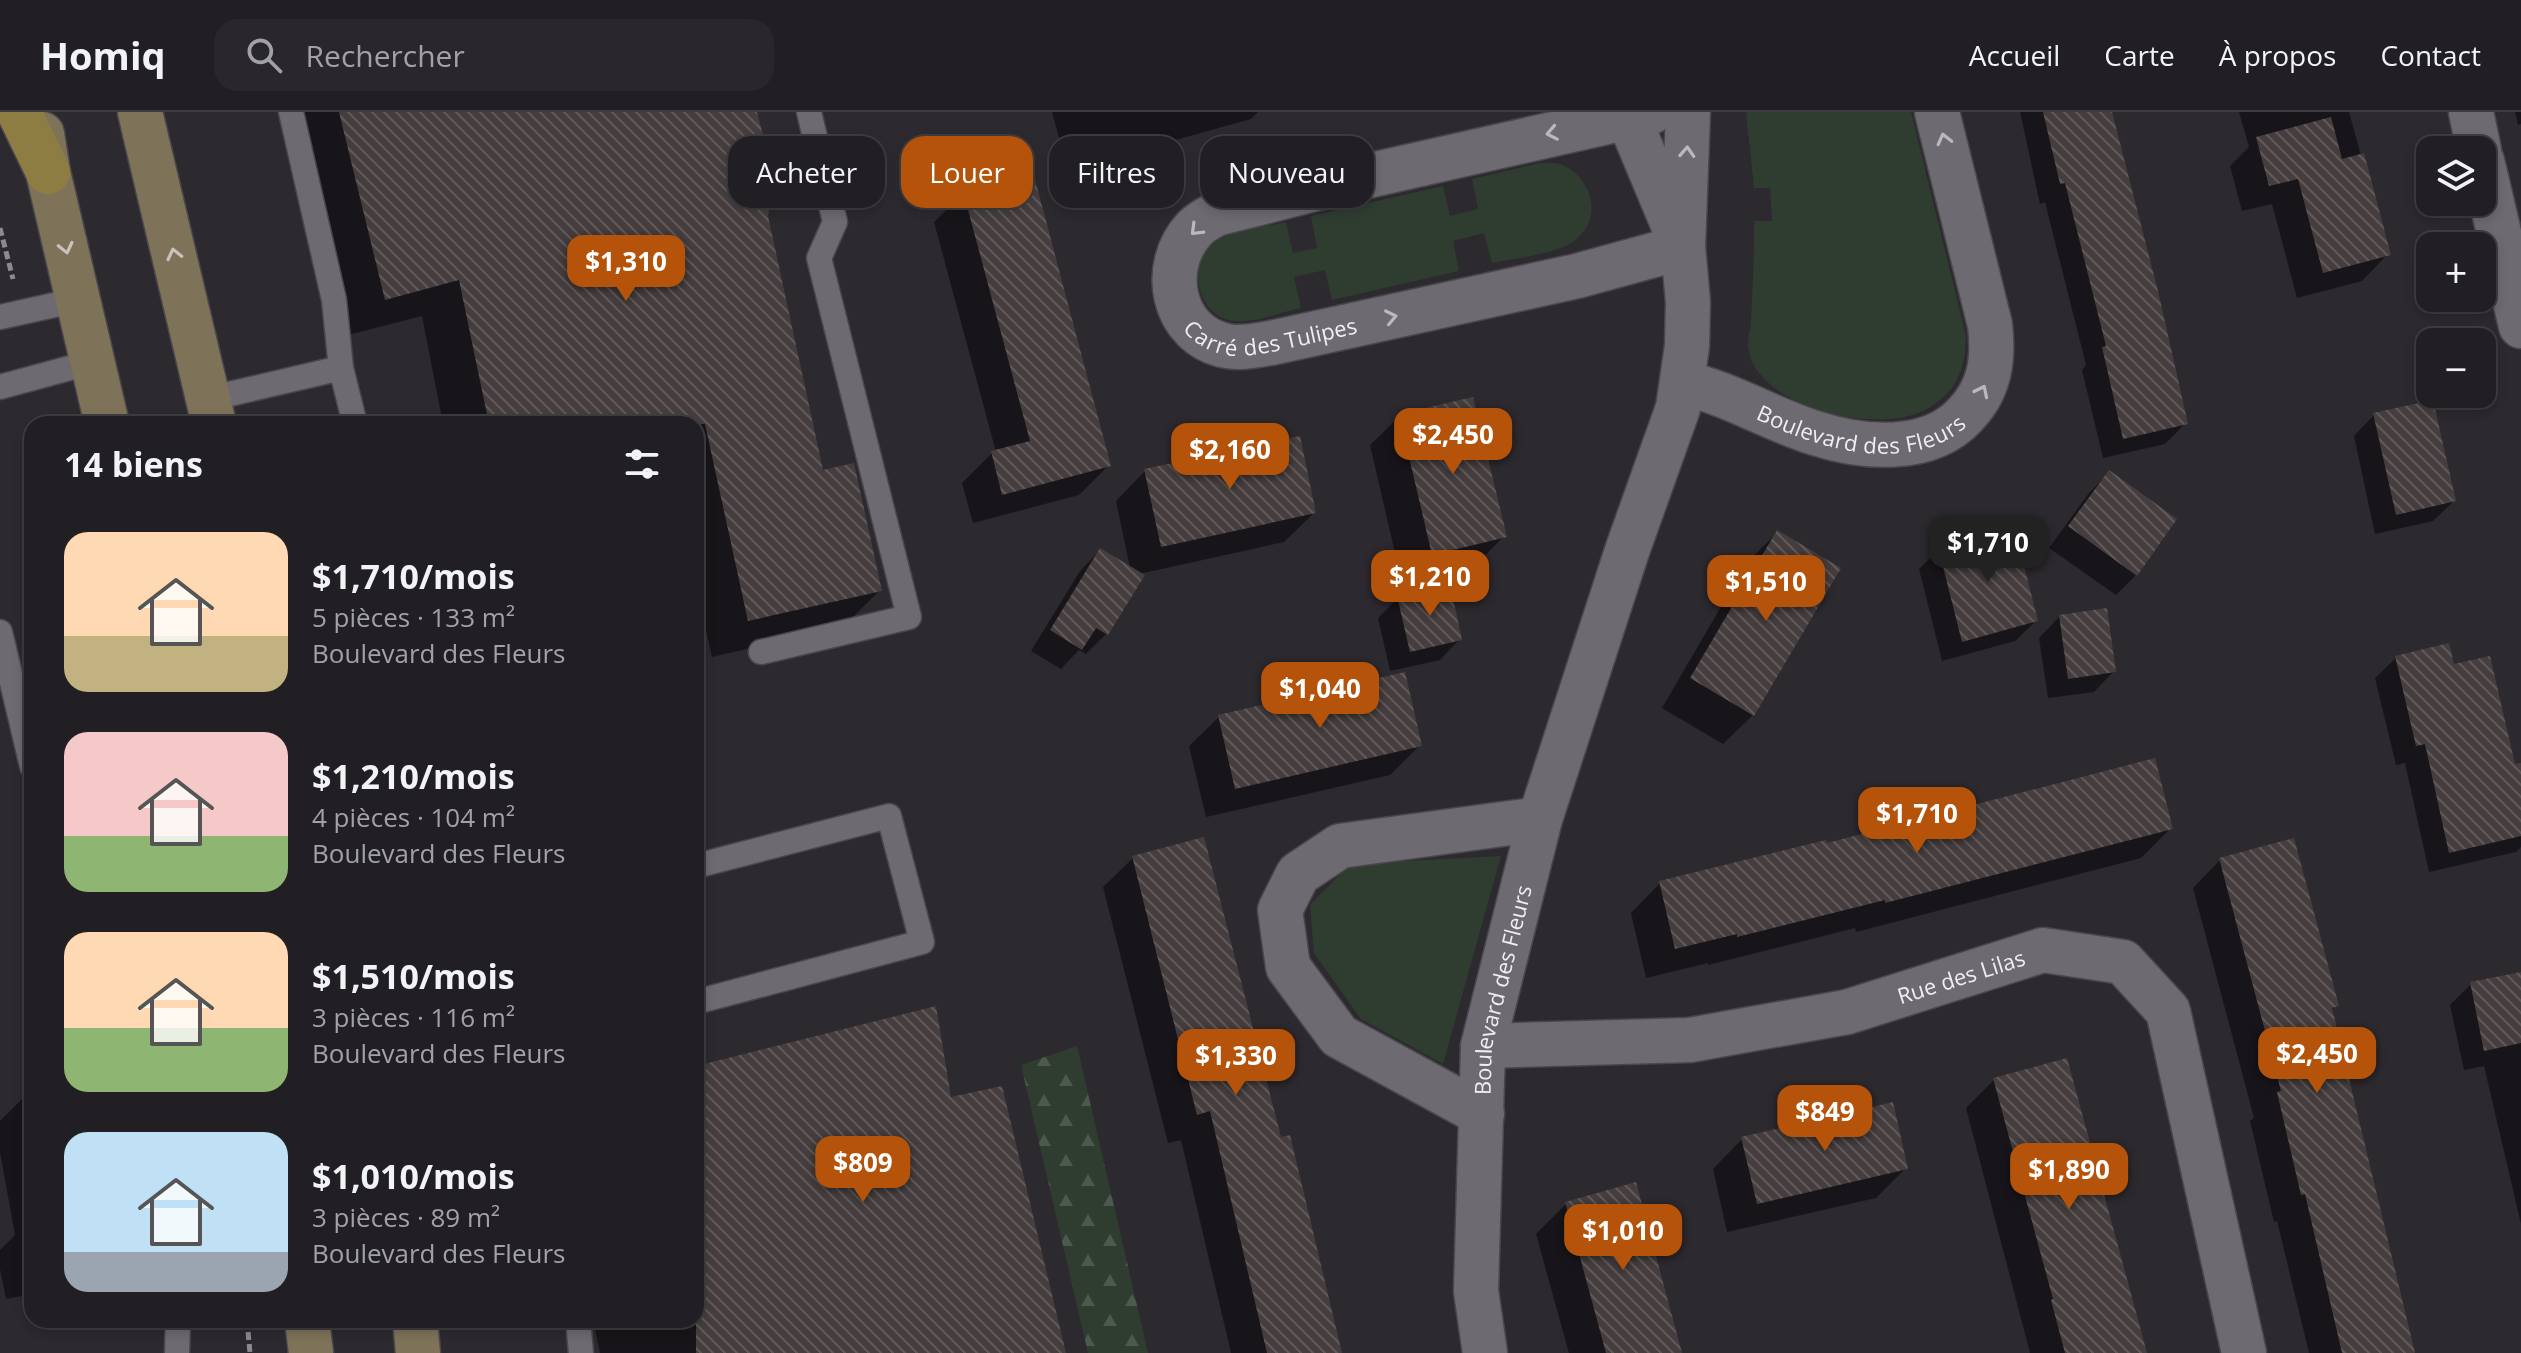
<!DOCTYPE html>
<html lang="fr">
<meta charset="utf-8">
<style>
body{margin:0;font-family:"Open Sans",sans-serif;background:#29272b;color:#f1f3f6;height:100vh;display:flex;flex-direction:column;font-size:30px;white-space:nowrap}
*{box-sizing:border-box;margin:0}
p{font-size:26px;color:#a2a2a6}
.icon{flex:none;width:44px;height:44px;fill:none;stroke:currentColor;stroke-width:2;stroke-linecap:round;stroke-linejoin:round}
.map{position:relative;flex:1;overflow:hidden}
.details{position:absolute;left:24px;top:304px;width:680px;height:912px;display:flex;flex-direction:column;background:#211f23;border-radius:24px;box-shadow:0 4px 12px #0003,0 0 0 2px #3e3d41}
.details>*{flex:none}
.top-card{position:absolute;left:728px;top:24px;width:760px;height:72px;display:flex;gap:16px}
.fabs{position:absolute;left:2416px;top:24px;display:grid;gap:16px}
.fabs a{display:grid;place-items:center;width:80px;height:80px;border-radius:16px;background:#211f23;box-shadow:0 4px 12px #0003,0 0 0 2px #3e3d41;font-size:40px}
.price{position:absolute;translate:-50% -68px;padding:0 18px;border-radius:16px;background:#b45309;color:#fff;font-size:26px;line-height:52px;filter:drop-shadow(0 2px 4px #0008)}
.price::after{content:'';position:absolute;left:50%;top:48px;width:24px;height:18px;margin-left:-12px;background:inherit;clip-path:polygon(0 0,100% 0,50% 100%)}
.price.active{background:#222;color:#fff}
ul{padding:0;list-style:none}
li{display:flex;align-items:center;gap:24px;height:200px;padding:0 40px}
li span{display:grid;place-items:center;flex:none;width:224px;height:160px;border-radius:24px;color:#555}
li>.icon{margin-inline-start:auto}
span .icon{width:96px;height:96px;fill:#fffc;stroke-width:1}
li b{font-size:34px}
h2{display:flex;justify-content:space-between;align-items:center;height:96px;padding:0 40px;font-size:34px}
.pill{padding:0 28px;border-radius:24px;background:#211f23;box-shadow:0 4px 12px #0003,0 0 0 2px #3e3d41;font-size:28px;line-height:72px}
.pill.active{background:#b45309;color:#fff}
header{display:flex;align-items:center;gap:48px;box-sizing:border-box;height:112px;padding:0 40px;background:#211f23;border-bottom:2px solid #3e3d41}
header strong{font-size:38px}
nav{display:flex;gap:44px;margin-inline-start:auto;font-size:28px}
.search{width:560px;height:72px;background:#29272b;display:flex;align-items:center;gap:20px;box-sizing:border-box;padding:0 28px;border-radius:24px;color:#a2a2a6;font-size:30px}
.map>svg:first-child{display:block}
.grass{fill:#2f3d31}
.forest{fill:url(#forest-firs)}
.shadow{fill:#0007}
.building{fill:url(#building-back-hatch)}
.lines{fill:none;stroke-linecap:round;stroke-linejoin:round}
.lane-casing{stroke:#4a474c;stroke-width:27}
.street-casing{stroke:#4a474c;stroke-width:47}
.secondary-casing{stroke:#4a474c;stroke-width:47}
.primary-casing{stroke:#4a474c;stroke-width:47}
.path{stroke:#8c8a8f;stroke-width:5;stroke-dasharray:8 4;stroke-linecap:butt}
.lane{stroke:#6e6a71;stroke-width:24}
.street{stroke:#6e6a71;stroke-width:44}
.secondary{stroke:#7e7359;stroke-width:44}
.primary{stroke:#8e7d42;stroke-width:44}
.oneway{stroke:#bcb9be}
.oneway2{stroke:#c8c3bc}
.labels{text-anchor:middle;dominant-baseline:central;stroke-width:8;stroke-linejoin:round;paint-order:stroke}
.street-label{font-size:22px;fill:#f0eef2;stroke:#141315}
</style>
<header>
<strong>Homiq</strong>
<div class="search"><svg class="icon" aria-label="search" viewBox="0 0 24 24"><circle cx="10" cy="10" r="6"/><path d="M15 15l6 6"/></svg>Rechercher</div>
<nav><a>Accueil</a><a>Carte</a><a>À propos</a><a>Contact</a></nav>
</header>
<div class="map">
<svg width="2521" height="1241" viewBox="0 0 2521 1241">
<defs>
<pattern id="forest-firs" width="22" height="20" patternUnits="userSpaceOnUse" patternTransform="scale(2)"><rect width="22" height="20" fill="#2f3d31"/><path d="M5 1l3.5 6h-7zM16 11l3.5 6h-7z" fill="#4d594f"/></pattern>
<pattern id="building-back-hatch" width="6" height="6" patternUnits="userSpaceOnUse" patternTransform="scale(2)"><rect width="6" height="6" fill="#463e3e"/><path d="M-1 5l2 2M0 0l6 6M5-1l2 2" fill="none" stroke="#615a5a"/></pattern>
</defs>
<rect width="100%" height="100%" fill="#2c292f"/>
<path class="grass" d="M1746,0H1911L1966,224C1966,257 1955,284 1923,299C1876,321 1777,299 1752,250C1750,244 1748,237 1748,232C1748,224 1751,216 1751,208C1753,175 1754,142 1754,109H1772L1770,76H1754Z
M1540,51C1548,51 1558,50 1565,54C1595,70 1603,111 1571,131C1551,143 1515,146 1492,151L1484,121L1453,129L1459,159L1332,188L1325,158L1294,165L1301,196C1280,200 1254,212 1233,209C1199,204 1188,159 1209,135C1223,119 1265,115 1286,110L1293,141L1317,136L1311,104L1443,74L1450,104L1478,97L1472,67Z
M1501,744L1443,952L1361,907L1314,841L1310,793L1350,752Z"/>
<path class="forest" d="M1077,934L1148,1241H1088L1021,953Z"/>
<path class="shadow" d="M293,0H755L766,104L822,360L880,478L843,515L712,545L696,474V312H443L422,204L348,223Z
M1052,0H1258L1251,7L1068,58Z
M2020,0H2110L2186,311L2165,332L2103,346L2082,258L2086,253L2045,90L2040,92Z
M2239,0H2349L2388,142L2362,169L2297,186L2272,92L2242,99L2230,54L2249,35Z
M2515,0H2521V12L2518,13Z
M964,81L1109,353L1079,383L973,411L962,371L992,341L996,340L934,110Z
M2374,303L2454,389L2433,409L2375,422L2354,324Z
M1400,304L1504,424L1475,454L1402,471L1370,333Z
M1145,359L1314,401L1284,430L1139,462L1106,522L1086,542L1079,538L1061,557L1031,539L1080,459L1100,438L1130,456L1116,389Z
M2109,361L2136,463L2116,483L2049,436L2089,381Z
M1777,421L1753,603L1723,632L1662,596L1747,450Z
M1939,437L2036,509L2015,529L1942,549L1919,457Z
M1398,486L1460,527L1440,548L1390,559L1378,506Z
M2059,505L2114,559L2094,580L2048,586L2039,526Z
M2396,546L2452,555L2513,654L2521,653V735L2516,740L2429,760L2405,651L2396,653L2375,566Z
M1219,605L1420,633L1390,663L1206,705L1189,634Z
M2171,716L2141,746L1856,820L1855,816L1708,853V851L1646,866L1631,801L1660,771L1825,733Z
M1133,746L1280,1027L1340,1241H1231L1181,1028L1168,1031L1103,775Z
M2220,748L2336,893L2330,899L2413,1241H2309L2277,1109L2274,1110L2250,1009L2254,1006L2193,776Z
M2521,862V1112L2484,954L2464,958L2450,893L2471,872Z
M696,956L949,987L1064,1241H600L593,1208H696Z
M1994,968L2145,1241H2030L1966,996Z
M32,983V1182L6,1187L0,1157V1138L15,1123L0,1040V1009L25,984Z
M1742,1027L1906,1056L1876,1086L1727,1120L1713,1057Z
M1566,1092L1680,1241H1569L1536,1122Z"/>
<path class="building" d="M339,0H757L774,65L768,104L823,358L854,351L882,479L748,509L705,312H489L459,168L385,188Z
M2043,0H2112L2158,179L2188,312L2123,327L2102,235L2106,234L2065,71L2060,72Z
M2331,5L2342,47L2364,41L2391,143L2323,161L2298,67L2269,74L2256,25Z
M1033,60L1111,354L1002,383L991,339L1030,329L963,79Z
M1473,285L1507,425L1432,443L1399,302Z
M2433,288L2456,389L2396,403L2373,301Z
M1300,324L1316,401L1161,435L1144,357Z
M2109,358L2177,407L2137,464L2068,414Z
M2014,415L2038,509L1962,530L1938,435Z
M1777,418L1841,456L1754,604L1690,566Z
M1100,436L1145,463L1108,523L1096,516L1082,538L1050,518Z
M1450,472L1462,528L1410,540L1397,484Z
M2107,496L2116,560L2068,567L2059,503Z
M2449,531L2454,552L2490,544L2515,652L2521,651V724L2449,741L2425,632L2416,634L2395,544Z
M1405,560L1422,634L1235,677L1218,603Z
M2155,646L2173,717L1885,791V788L1737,825V822L1675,837L1659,769L1826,728L1827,731Z
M1204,725L1281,1025L1290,1023L1342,1241H1267L1210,999L1197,1003L1132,744Z
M2294,726L2339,894L2332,896L2415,1241H2342L2305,1082L2301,1083L2277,980L2281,979L2219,746Z
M2521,860V931L2484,939L2470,870Z
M936,894L951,985L1002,974L1066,1241H696V954Z
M2067,946L2147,1241H2065L2051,1188L2053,1187L1993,966Z
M1893,990L1908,1057L1757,1092L1741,1025Z
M1636,1070L1682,1241H1606L1565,1090Z"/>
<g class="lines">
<defs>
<path id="lane" d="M0,205L77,188
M341,256L355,312
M0,275L92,250
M208,287L341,256L334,188L291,0
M0,520L32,654
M761,540L909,505L819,146L835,110L809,0
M696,754L889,704L922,830L696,890
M578,1208L581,1241
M177,1241L178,1208"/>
<g id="street">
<path d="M1626,0L1677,122"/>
<path id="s1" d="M1651,0L1345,69L1216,102C1209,106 1201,110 1195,116C1159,154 1171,223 1227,234C1241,237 1257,233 1271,231L1577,164L1683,135"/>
<path d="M2471,0L2479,38"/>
<path d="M2482,49L2521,214"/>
<path id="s2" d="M1683,271C1729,281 1770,307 1815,321C1861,336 1928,343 1965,303C1990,277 1994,248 1990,213L1937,0"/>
<path id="s3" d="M1483,934L1690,928L1847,900L2043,838L2123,850L2168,899L2244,1241"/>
<path d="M1482,1002L1339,924L1288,855L1280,798L1298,762L1340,734L1540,707"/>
<path id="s4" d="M1485,1241L1476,1179L1483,934L1540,707L1627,439L1678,296L1687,234L1688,190L1683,135L1688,0"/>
</g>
<path id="secondary" d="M140,0L214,312
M42,22L48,60L107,312
M307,1208L311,1241
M415,1208L418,1241"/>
<path id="primary" d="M19,0L48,60"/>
</defs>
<use href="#lane" class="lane-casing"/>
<use href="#street" class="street-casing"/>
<use href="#secondary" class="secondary-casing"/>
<use href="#primary" class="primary-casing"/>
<path class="path" d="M0,116L13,167
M247,1208L250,1241"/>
<use href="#lane" class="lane"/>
<use href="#street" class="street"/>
<use href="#secondary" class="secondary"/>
<use href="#primary" class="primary"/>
</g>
<defs><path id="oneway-chevron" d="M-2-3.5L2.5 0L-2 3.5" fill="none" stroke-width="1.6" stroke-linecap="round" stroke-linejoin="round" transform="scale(2)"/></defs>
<g class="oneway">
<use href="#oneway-chevron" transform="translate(1552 21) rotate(169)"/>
<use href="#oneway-chevron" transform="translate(1944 27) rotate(-104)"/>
<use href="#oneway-chevron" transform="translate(1687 40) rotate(-87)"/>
<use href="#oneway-chevron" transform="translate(1196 118) rotate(135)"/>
<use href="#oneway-chevron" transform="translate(1391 205) rotate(-12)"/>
<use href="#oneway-chevron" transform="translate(1982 279) rotate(-64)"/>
</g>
<g class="oneway2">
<use href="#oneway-chevron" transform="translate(66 136) rotate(77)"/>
<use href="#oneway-chevron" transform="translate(174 142) rotate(-103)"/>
</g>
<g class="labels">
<g class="street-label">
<text stroke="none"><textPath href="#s1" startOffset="664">Carré des Tulipes</textPath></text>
<text stroke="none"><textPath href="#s2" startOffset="188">Boulevard des Fleurs</textPath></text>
<text stroke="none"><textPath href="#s3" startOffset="486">Rue des Lilas</textPath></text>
<text stroke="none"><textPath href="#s4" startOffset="366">Boulevard des Fleurs</textPath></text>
</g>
</g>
</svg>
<div class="fabs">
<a><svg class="icon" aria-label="layers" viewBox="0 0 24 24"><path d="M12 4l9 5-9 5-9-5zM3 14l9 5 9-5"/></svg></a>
<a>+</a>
<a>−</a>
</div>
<b class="price" style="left:626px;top:191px">$1,310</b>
<b class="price" style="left:1453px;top:364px">$2,450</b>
<b class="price" style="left:1230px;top:379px">$2,160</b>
<b class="price active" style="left:1988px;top:472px">$1,710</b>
<b class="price" style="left:1430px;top:506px">$1,210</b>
<b class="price" style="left:1766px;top:511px">$1,510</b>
<b class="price" style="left:1320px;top:618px">$1,040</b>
<b class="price" style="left:1917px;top:743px">$1,710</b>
<b class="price" style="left:2317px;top:983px">$2,450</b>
<b class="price" style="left:1236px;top:985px">$1,330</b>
<b class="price" style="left:1825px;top:1041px">$849</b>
<b class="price" style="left:863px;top:1092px">$809</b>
<b class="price" style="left:2069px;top:1099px">$1,890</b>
<b class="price" style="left:1623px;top:1160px">$1,010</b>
<div class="top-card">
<a class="pill">Acheter</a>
<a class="pill active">Louer</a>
<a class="pill">Filtres</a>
<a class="pill">Nouveau</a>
</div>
<section class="details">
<h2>14 biens<svg class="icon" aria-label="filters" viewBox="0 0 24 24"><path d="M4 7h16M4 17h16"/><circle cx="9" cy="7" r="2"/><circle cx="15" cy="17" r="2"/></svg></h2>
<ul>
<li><span style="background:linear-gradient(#ffd9b3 65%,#c2b280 0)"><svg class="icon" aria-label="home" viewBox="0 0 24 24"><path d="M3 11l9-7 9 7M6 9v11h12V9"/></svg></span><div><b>$1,710/mois</b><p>5 pièces · 133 m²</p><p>Boulevard des Fleurs</p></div></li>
<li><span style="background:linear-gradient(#f6c9c9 65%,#8fb573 0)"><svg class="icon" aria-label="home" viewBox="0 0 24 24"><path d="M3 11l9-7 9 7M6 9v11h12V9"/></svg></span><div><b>$1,210/mois</b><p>4 pièces · 104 m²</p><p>Boulevard des Fleurs</p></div></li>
<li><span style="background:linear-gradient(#ffd9b3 60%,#8fb573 0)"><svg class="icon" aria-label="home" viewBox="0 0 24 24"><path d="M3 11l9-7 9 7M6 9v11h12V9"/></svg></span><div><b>$1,510/mois</b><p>3 pièces · 116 m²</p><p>Boulevard des Fleurs</p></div></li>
<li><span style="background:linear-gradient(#bfe0f5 75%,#9aa5b1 0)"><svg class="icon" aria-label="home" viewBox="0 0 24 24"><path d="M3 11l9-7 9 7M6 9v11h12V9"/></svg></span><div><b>$1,010/mois</b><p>3 pièces · 89 m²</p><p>Boulevard des Fleurs</p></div></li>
</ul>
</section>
</div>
